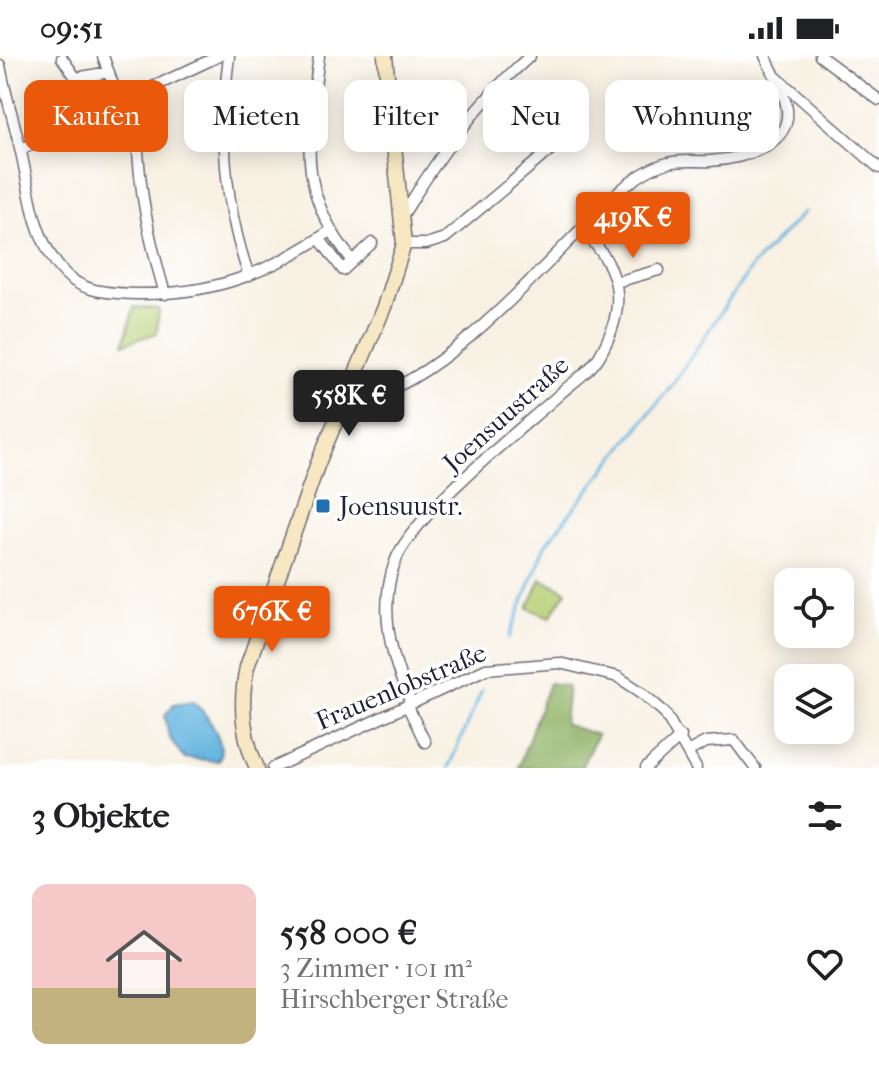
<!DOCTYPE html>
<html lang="de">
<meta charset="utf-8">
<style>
body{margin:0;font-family:"IM FELL French Canon",serif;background:#f6f6f6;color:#202124;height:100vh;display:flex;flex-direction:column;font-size:30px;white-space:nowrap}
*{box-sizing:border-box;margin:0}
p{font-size:26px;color:#757577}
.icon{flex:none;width:44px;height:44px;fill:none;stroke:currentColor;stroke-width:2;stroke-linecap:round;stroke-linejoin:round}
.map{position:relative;height:712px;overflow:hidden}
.drawer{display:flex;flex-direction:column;background:#fff;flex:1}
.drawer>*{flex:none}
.banner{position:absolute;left:24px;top:24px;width:832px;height:72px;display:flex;gap:16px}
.tools{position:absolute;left:774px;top:512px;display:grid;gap:16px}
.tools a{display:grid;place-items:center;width:80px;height:80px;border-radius:16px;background:#fff;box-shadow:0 4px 20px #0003;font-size:40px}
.price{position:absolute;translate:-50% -68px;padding:0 18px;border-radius:8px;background:#ea580c;color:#fff;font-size:26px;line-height:52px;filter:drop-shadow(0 2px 4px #0008)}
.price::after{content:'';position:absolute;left:50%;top:48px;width:24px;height:18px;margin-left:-12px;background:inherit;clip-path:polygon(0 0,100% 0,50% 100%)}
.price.active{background:#222;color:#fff}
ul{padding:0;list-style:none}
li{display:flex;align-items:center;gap:24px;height:200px;padding:0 32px}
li+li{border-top:2px solid #e0e0e0}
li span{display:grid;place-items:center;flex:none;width:224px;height:160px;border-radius:16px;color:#555}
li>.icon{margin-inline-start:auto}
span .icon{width:96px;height:96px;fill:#fffc;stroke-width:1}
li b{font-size:34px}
h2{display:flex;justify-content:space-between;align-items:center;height:96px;padding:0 32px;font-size:34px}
.chip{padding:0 28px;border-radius:16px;background:#fff;box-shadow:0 4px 20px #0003;font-size:28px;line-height:72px}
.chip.active{background:#ea580c;color:#fff}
.status{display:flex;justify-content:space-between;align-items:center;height:56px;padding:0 40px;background:#fff;direction:ltr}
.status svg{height:22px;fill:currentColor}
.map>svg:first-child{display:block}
.green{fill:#b5cf74;stroke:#6c7858;stroke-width:2}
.forest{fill:#90b266;stroke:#596a50;stroke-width:2}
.water{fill:#65b5e0;stroke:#446c8e;stroke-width:2}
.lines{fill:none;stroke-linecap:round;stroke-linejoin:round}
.stream{stroke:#65b5e0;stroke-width:3}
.minor-casing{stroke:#6d6a76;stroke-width:13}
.secondary-casing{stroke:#6d6a76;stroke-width:17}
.minor{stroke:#fff;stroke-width:10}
.secondary{stroke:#f7e8c3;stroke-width:14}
.poi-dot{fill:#1f6fb2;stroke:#fff;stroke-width:3}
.labels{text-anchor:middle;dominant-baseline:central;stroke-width:7;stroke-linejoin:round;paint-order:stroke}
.street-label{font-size:26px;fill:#22223b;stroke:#fff}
.poi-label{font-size:26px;fill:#22223b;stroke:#fff;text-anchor:start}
</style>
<div class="status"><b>09:51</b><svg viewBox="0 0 49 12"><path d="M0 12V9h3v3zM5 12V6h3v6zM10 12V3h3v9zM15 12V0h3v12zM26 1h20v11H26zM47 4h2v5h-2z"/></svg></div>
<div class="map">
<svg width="879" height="712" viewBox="0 0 879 712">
<rect width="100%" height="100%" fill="#fff"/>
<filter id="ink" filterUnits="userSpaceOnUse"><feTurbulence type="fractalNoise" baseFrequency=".0125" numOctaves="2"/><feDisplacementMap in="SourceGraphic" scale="16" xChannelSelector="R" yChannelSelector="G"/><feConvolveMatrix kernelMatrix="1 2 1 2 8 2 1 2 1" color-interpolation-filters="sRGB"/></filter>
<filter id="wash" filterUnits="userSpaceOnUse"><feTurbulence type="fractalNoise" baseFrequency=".006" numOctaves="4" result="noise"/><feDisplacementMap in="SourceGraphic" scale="32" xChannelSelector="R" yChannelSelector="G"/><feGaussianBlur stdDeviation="1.8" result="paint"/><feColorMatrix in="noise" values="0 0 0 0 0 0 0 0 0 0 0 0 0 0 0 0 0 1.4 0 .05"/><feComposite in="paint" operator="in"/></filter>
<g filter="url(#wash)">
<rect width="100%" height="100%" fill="#f8f1e3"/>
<path class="green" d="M134,251L159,253L157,277L124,288Z
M541,523L567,535L550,561L528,552Z"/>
<path class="forest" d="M549,627L568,630L564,668L597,679L581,712H518Z"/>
<path class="water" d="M194,645C207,660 228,686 218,705L184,702L169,681L165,659L174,648Z"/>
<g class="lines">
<path class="stream" d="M509,582L545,489L674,326L752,210L804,156
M448,712L482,634"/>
</g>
</g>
<g filter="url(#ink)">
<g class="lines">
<defs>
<path id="minor" d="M103,0L119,46
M229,0C219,76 224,148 249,220
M319,0C308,85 295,134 353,205
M765,0L775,20L879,112
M820,0L879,44
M62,2L76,22L109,16
M0,9C5,38 14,64 20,92C30,132 31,172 56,207C76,236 103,237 136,238C213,239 266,218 329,176
M136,39C136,114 144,166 165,238
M21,93L219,0
M404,157C439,100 479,44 530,0
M319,182L343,214L372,187
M404,188H426L445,182L555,90
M616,226L659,214
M345,342C428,352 562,186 621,134C635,122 650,111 668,107C683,103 695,106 710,105C742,103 796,89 786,48C784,38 778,29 775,20
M411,647C392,605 378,552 395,506C411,460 521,373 561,337C573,326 592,314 600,299C628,250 622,212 582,174
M407,649L425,686
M689,695L706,686L734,684L755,712
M273,712L486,613L559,607L618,621L641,636L665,657L696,712
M646,712L681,680"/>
<path id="secondary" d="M257,712C242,680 240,645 247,611L318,407L384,251L404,188L385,0"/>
</defs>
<use href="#minor" class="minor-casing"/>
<use href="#secondary" class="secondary-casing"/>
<use href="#minor" class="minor"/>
<use href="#secondary" class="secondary"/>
</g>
</g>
<rect class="poi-dot" x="315" y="442" width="16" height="16" rx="4"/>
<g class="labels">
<g class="street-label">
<text transform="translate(506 358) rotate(-42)">Joensuustraße</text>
<text transform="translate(401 631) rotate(-23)">Frauenlobstraße</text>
</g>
<g class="poi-label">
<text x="339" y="450">Joensuustr.</text>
</g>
</g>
</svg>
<div class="tools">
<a><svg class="icon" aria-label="locate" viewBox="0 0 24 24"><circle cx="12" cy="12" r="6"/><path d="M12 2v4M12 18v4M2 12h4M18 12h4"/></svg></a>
<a><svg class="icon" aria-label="layers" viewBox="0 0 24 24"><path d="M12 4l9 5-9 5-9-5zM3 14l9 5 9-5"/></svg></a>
</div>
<b class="price" style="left:633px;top:204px">419K €</b>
<b class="price active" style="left:349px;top:382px">558K €</b>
<b class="price" style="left:272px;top:598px">676K €</b>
<div class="banner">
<a class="chip active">Kaufen</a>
<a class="chip">Mieten</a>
<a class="chip">Filter</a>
<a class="chip">Neu</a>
<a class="chip">Wohnung</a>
</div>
</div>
<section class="drawer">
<h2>3 Objekte<svg class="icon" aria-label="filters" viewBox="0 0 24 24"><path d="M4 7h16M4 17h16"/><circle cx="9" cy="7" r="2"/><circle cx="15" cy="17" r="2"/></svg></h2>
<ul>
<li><span style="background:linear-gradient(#f6c9c9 65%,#c2b280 0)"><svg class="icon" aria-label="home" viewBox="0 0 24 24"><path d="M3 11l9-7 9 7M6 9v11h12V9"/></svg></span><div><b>558 000 €</b><p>3 Zimmer · 101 m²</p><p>Hirschberger Straße</p></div><svg class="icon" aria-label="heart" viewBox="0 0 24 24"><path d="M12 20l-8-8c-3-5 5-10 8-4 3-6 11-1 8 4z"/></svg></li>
</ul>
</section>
